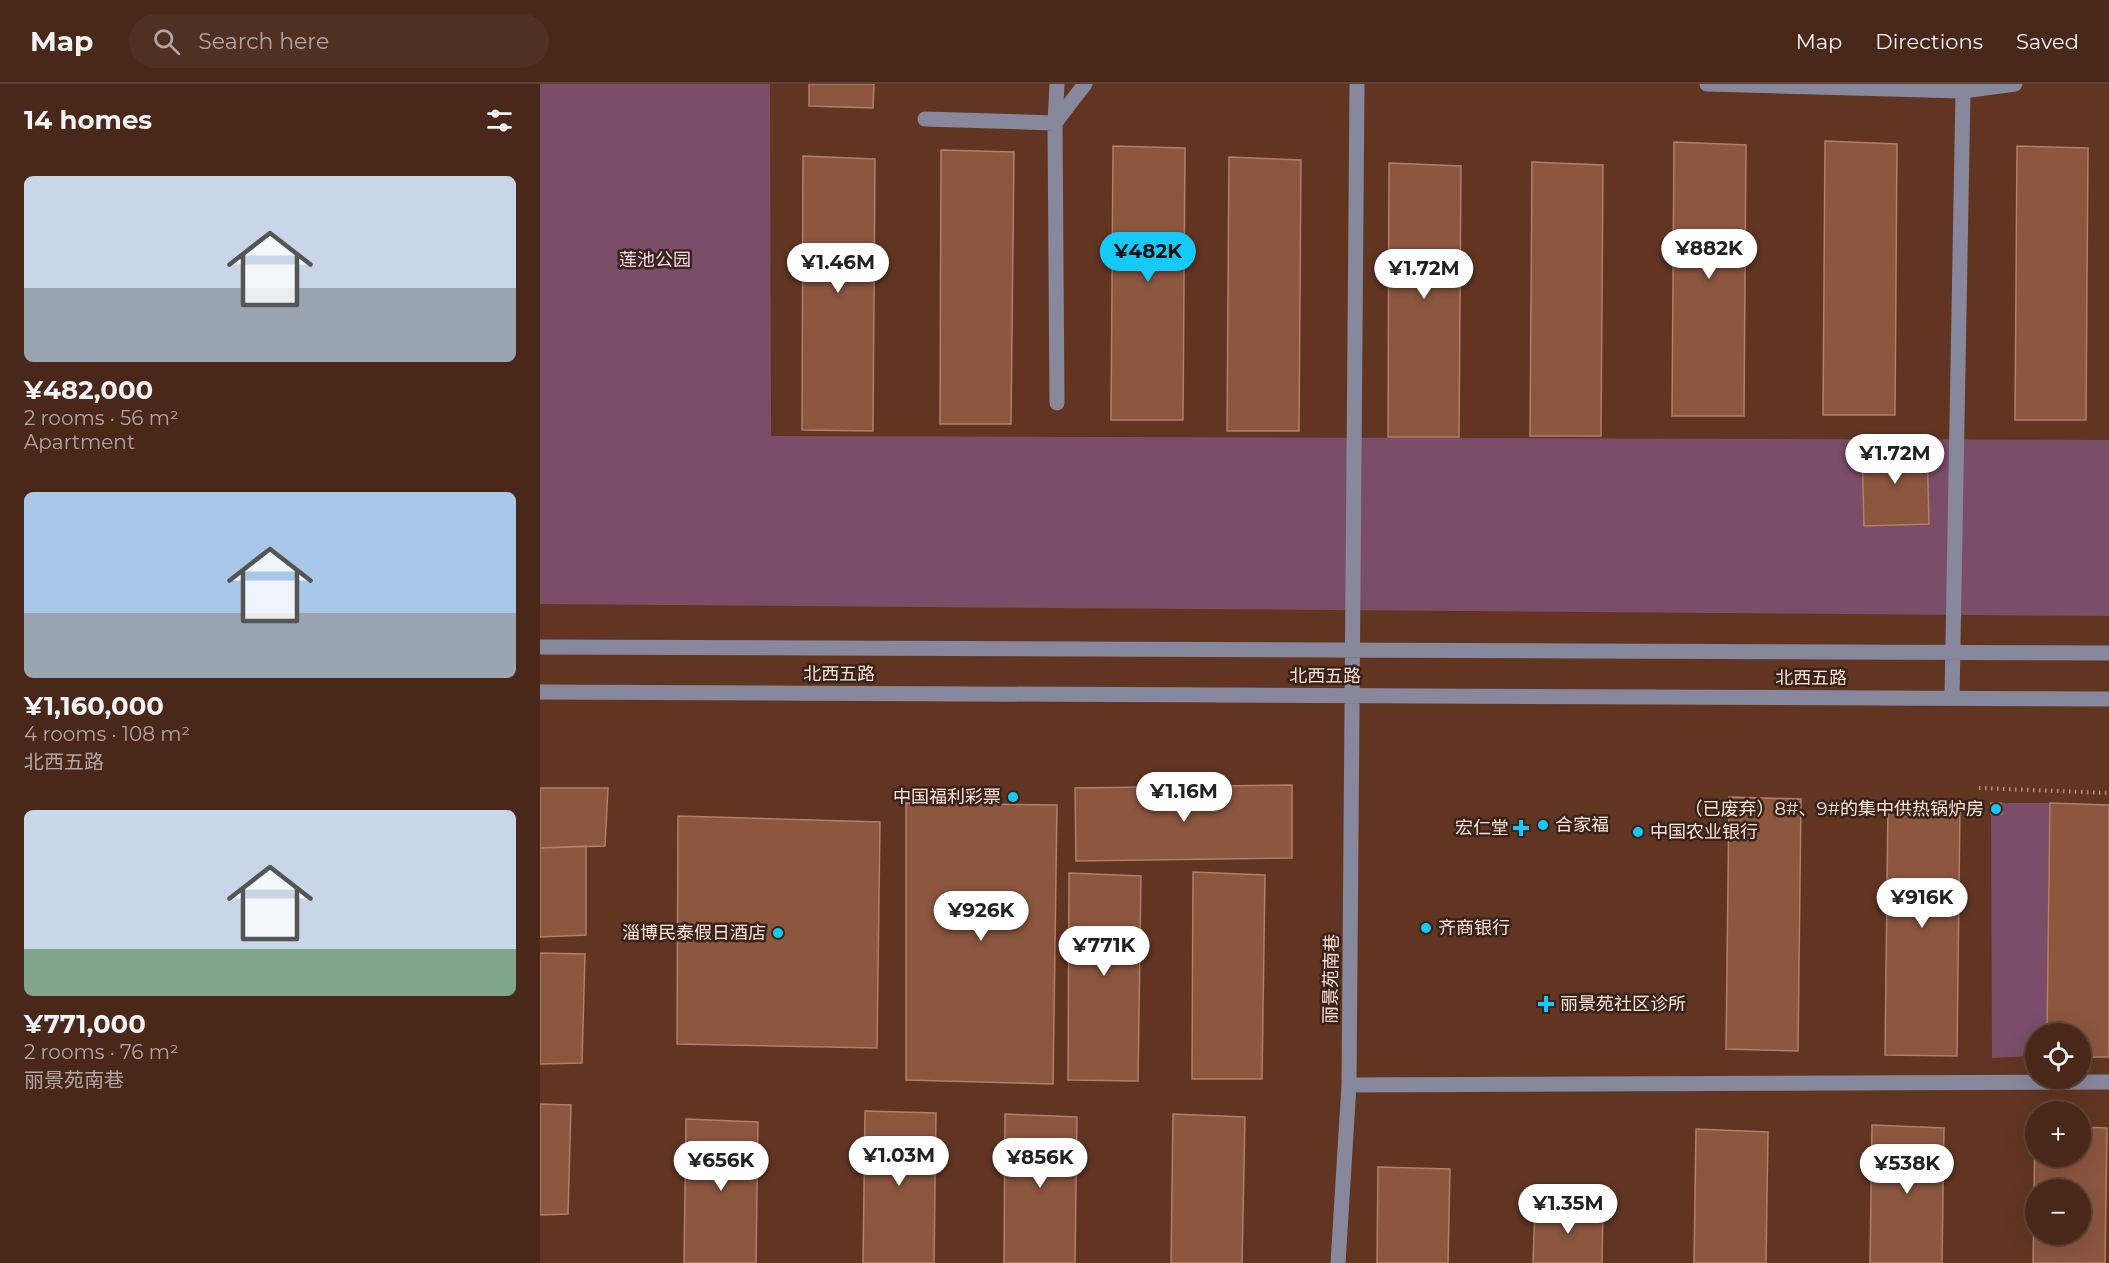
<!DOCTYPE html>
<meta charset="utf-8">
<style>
body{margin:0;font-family:Montserrat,"Noto Sans SC",sans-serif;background:#503023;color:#f1f3f6;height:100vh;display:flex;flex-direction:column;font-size:22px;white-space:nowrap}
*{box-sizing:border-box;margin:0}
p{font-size:20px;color:#b1a6a2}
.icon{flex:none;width:33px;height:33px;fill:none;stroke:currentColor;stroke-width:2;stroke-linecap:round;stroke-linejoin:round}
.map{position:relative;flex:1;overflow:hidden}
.panel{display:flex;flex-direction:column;background:#49281a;width:540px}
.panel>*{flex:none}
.tools{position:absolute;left:1485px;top:939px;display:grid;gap:12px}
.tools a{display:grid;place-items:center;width:66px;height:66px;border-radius:50%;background:#49281a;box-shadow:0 6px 24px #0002,0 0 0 2px #614439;font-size:30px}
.price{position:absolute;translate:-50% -51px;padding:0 14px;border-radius:21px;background:#fff;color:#222;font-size:20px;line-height:39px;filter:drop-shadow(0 2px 3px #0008)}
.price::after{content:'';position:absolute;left:50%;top:36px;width:18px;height:14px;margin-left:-9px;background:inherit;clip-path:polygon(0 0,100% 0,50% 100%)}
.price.current{background:#15cafb;color:#111}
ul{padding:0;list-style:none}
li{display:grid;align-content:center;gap:12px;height:318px;padding:0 24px}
li span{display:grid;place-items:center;height:186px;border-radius:9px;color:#555}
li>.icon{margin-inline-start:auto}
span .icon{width:108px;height:108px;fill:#fffc;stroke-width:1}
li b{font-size:26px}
h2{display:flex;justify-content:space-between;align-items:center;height:72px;padding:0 24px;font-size:26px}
header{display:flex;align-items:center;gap:36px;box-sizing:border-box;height:84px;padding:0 30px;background:#49281a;border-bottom:2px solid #614439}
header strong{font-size:28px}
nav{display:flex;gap:33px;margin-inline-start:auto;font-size:21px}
.search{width:420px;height:54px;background:#503023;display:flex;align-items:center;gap:15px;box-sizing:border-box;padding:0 21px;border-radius:33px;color:#b1a6a2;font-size:22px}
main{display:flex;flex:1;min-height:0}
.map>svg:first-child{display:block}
.green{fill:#7b4d68}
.building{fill:#8c563f;stroke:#b17f6a;stroke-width:1.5;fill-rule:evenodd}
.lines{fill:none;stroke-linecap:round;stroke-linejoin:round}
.path{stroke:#b39080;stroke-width:4;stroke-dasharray:1.5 4.5;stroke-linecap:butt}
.minor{stroke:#88889d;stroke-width:15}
.poi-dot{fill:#15cafb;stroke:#38231b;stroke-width:2}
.labels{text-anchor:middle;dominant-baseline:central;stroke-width:5;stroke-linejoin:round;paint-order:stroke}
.park-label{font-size:18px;fill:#f7d5e8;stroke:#38231b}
.street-label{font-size:18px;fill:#fee2d6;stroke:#38231b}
.poi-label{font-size:18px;fill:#fee2d6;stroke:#38231b;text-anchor:end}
</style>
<header>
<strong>Map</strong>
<div class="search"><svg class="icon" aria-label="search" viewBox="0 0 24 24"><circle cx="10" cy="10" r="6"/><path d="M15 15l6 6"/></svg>Search here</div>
<nav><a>Map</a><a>Directions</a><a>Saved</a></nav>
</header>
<main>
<section class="panel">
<h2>14 homes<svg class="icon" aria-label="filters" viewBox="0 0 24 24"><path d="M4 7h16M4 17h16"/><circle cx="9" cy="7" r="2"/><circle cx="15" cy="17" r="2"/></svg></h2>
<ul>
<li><span style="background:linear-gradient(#c9d6e8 60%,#9aa5b1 0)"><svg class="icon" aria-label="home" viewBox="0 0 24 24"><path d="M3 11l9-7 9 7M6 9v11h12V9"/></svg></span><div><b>¥482,000</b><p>2 rooms · 56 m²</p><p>Apartment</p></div></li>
<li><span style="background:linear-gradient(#a9c7e8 65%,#9aa5b1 0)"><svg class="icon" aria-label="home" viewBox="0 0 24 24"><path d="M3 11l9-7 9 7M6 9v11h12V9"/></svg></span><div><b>¥1,160,000</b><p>4 rooms · 108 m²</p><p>北西五路</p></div></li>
<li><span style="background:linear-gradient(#c9d6e8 75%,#7fa58c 0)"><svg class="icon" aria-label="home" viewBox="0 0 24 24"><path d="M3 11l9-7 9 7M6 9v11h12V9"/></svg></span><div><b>¥771,000</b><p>2 rooms · 76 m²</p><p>丽景苑南巷</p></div></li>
</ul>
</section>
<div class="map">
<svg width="1569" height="1179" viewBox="0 0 1569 1179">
<rect width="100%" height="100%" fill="#613522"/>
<path class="green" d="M0,0H230L231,352L1569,356V532L0,520Z
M1451,719H1510L1507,949L1496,950L1495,972L1452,974Z"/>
<path class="building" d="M269,0H334L333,24L269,22Z
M1285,57L1357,60L1355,331H1283Z
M1134,58L1206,61L1204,332H1132Z
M573,62L645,64L643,336H571Z
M1477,62L1548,64L1546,336H1475Z
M401,66L474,68L471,340H400Z
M263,72L335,75L333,347L262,346Z
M689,73L761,76L759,347H687Z
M992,78L1063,81L1061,352H990Z
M849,79L921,82L919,353H848Z
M1387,360L1389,440L1324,442L1322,361Z
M752,701V774L536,777L535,704Z
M0,704H68L65,762L0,764Z
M1189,713L1261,715L1258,967L1186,965Z
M1348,718L1420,721L1417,972L1345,971Z
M366,719L517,721L513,1000L366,996Z
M1451,719H1461L1462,730H1451Z
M1510,719L1569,721V973H1540V950H1507Z
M138,732L340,738L337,964L137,960Z
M46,762V851L0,853V764Z
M653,788L725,791L722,995H652Z
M529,789L601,792L598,997L528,996Z
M0,869L45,870L42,979L0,980Z
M0,1020L31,1021L28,1130L0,1131Z
M325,1027L396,1029L394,1179H323Z
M465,1030L537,1033L535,1179H464Z
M633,1030L705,1033L702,1179H631Z
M146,1035L218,1038L216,1179H144Z
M1332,1041L1404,1044L1402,1179H1330Z
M1495,1041L1496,1072H1540V1043L1567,1044L1565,1179H1493ZM1496,1106H1540V1150H1496Z
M1156,1045L1228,1048L1226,1179H1154Z
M838,1083L910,1085L908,1179H837Z
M995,1122L1063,1123L1062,1179H993Z"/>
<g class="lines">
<path class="path" d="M1439,704L1569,709"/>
<path class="minor" d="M1167,0L1423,7L1412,614
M1423,7L1475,0
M385,35L515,39L517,0
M517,319L515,39L545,0
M0,563L1569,569
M0,608L1569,615
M809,1001L1569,998
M798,1179L809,1001L817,0"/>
</g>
<g class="poi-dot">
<circle cx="473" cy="713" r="6"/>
<circle cx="1456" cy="725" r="6"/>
<circle cx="1003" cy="741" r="6"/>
<path d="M978 735h6v6h6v6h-6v6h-6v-6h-6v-6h6z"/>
<circle cx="1098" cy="748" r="6"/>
<circle cx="886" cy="844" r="6"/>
<circle cx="238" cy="849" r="6"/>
<path d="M1003 911h6v6h6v6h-6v6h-6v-6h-6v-6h6z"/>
</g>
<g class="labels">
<g class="park-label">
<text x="115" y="176">莲池公园</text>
</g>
<g class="street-label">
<text x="299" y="590">北西五路</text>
<text x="785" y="592">北西五路</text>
<text x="1271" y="594">北西五路</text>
<text transform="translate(791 895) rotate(-89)">丽景苑南巷</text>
</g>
<g class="poi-label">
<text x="461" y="713">中国福利彩票</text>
<text x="1444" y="725">（已废弃）8#、9#的集中供热锅炉房</text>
<text x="1015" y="741" text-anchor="start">合家福</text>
<text x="969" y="744">宏仁堂</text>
<text x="1110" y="748" text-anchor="start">中国农业银行</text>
<text x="898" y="844" text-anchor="start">齐商银行</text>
<text x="226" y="849">淄博民泰假日酒店</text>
<text x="1020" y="920" text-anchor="start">丽景苑社区诊所</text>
</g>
</g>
</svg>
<div class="tools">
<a><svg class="icon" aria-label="locate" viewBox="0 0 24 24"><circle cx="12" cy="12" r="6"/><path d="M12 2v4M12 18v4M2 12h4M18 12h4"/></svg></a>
<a>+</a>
<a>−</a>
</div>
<b class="price" style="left:1169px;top:196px">¥882K</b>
<b class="price current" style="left:608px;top:199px">¥482K</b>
<b class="price" style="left:298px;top:210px">¥1.46M</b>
<b class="price" style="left:884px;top:216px">¥1.72M</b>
<b class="price" style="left:1355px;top:401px">¥1.72M</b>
<b class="price" style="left:644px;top:739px">¥1.16M</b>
<b class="price" style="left:1382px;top:845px">¥916K</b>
<b class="price" style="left:441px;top:858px">¥926K</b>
<b class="price" style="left:564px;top:893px">¥771K</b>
<b class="price" style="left:359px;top:1103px">¥1.03M</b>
<b class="price" style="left:500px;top:1105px">¥856K</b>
<b class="price" style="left:181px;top:1108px">¥656K</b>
<b class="price" style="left:1367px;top:1111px">¥538K</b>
<b class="price" style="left:1028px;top:1151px">¥1.35M</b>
</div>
</main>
